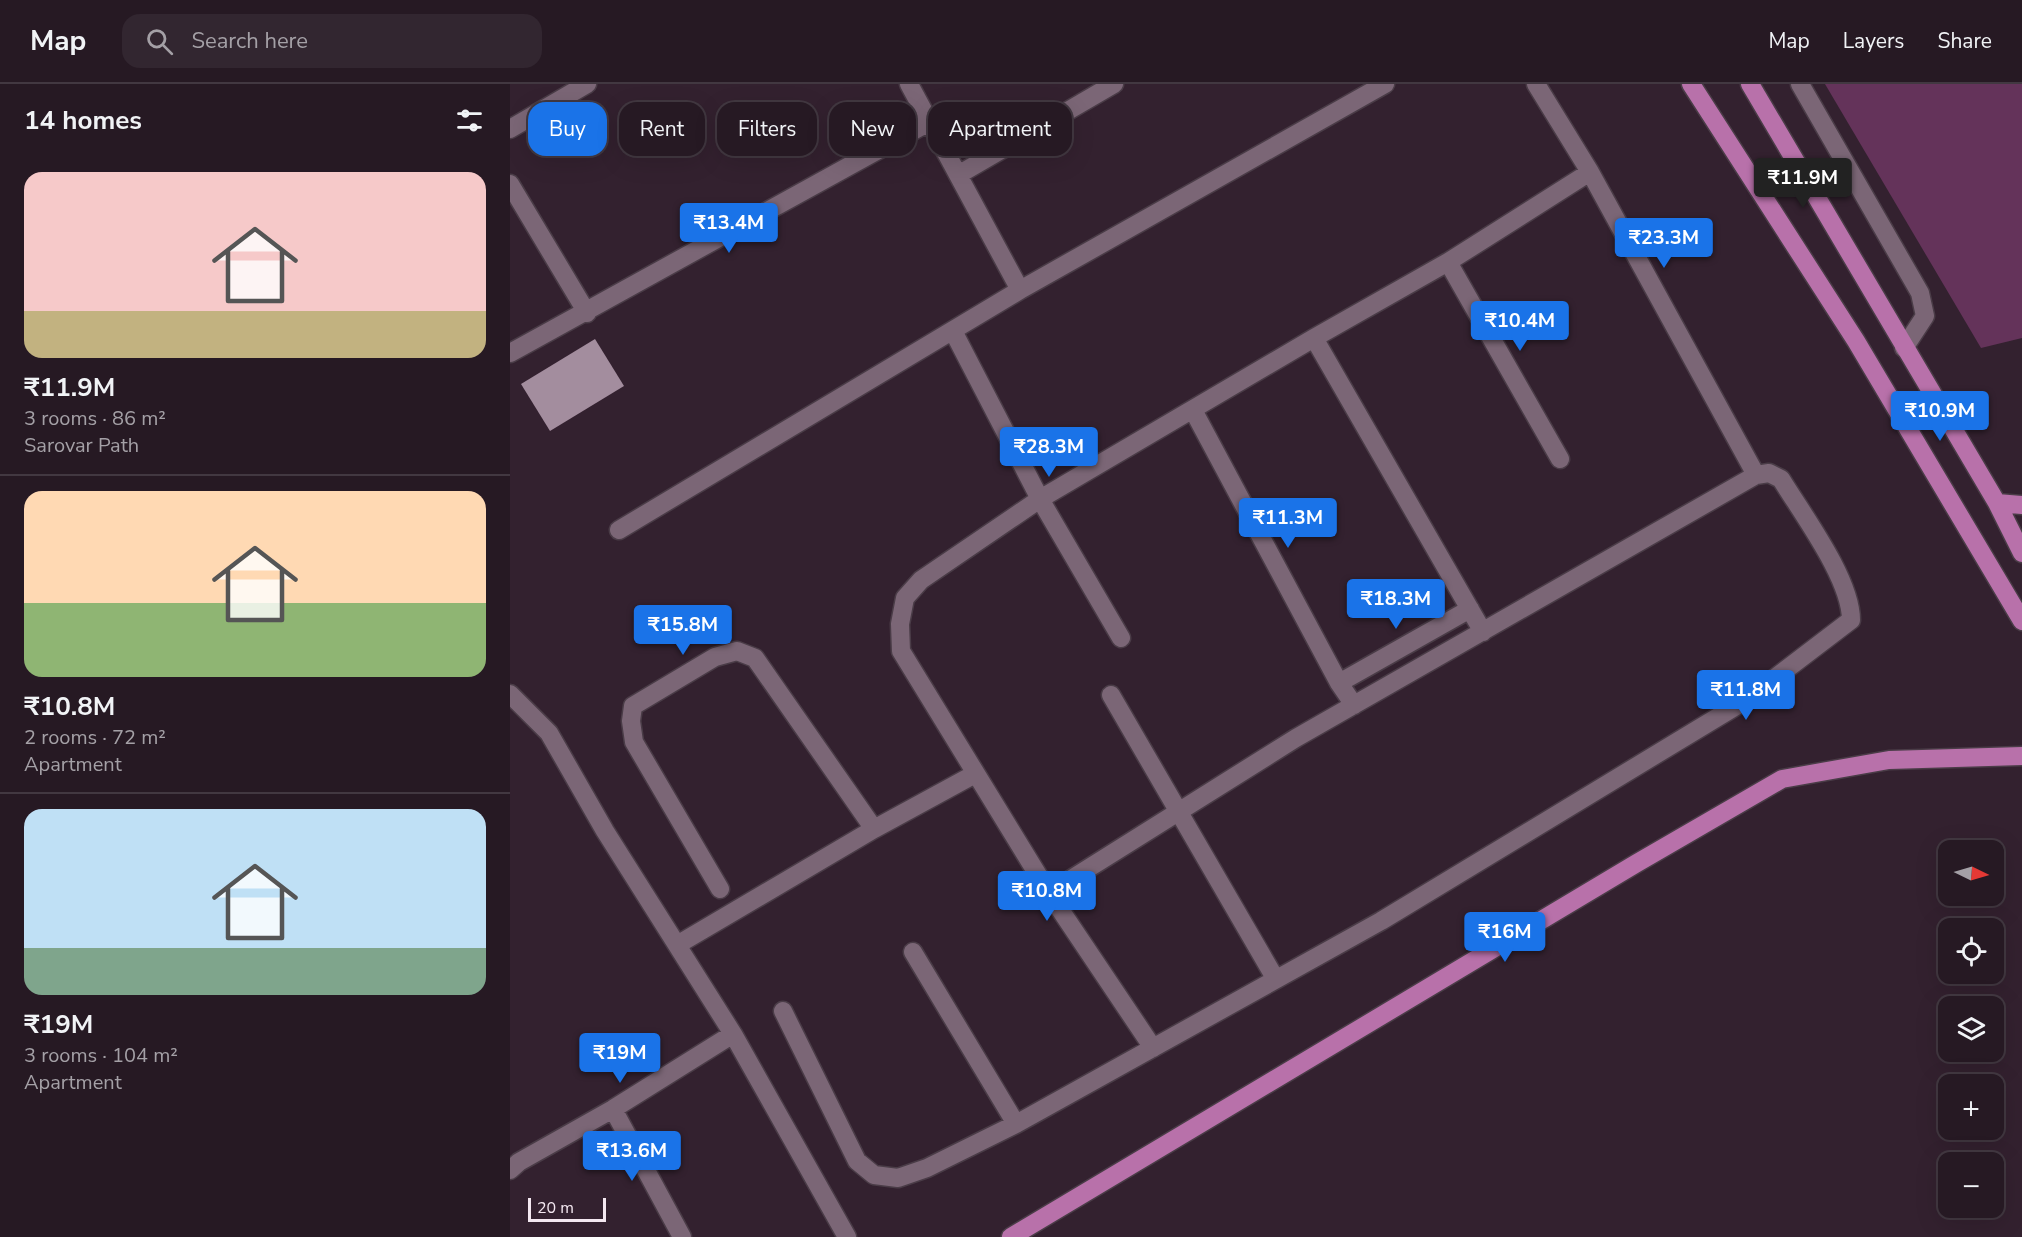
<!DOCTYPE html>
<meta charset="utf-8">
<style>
body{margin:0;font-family:"Nunito Sans",sans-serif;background:#322630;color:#f1f3f6;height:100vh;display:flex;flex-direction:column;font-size:22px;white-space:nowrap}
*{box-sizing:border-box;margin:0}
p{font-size:20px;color:#a4a0a6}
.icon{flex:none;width:33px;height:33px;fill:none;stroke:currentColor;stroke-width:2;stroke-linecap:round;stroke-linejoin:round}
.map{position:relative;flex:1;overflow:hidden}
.sheet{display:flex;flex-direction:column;background:#261923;width:510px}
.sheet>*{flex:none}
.guide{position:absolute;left:18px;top:18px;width:570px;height:54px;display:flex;gap:12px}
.needle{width:39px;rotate:95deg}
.tools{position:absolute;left:1428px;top:756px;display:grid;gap:12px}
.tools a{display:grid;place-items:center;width:66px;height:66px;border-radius:12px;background:#261923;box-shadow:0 6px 24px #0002,0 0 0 2px #423841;font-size:30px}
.scale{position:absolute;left:18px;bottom:15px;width:78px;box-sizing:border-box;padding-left:6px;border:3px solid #f4e8f1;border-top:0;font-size:16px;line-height:21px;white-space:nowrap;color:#f4e8f1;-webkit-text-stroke:4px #33212f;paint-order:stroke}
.price{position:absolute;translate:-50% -51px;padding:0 14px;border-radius:6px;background:#1a73e8;color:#fff;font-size:20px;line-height:39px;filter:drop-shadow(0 2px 3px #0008)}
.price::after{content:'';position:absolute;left:50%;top:36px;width:18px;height:14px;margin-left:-9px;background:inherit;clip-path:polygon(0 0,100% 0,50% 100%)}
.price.selected{background:#222;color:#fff}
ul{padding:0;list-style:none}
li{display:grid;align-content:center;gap:12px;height:318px;padding:0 24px}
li+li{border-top:2px solid #423841}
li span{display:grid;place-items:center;height:186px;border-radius:18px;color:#555}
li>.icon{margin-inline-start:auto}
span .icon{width:108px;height:108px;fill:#fffc;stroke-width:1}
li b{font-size:26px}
h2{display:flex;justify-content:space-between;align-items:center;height:72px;padding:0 24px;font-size:26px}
.pill{padding:0 21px;border-radius:18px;background:#261923;box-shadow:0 6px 24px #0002,0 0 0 2px #423841;font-size:21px;line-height:54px}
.pill.selected{background:#1a73e8;color:#fff}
header{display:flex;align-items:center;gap:36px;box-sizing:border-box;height:84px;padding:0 30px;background:#261923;border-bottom:2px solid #423841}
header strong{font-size:28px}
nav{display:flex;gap:33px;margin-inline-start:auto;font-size:21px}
.search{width:420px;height:54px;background:#322630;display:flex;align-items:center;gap:15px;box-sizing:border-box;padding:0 21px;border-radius:18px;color:#a4a0a6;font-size:22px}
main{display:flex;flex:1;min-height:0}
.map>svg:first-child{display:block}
.green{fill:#64335a}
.building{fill:#a38d9e}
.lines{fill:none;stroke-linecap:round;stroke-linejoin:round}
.minor-casing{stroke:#4a3c47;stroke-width:21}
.major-casing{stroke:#4a3c47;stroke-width:21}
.minor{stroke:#7b6676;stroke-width:18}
.major{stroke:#b871aa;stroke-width:18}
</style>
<header>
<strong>Map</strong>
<div class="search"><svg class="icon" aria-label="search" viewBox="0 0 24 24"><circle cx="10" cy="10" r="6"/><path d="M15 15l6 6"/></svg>Search here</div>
<nav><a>Map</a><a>Layers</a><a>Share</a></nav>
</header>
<main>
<section class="sheet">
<h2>14 homes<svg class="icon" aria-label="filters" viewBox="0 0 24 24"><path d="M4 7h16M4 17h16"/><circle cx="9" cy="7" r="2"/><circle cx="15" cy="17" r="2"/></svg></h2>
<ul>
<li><span style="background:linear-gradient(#f6c9c9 75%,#c2b280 0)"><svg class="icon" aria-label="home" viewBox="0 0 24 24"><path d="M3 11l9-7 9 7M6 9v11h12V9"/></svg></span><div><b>₹11.9M</b><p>3 rooms · 86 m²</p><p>Sarovar Path</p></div></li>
<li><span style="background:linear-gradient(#ffd9b3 60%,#8fb573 0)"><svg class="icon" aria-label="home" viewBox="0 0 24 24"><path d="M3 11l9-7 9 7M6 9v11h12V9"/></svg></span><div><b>₹10.8M</b><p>2 rooms · 72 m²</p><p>Apartment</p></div></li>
<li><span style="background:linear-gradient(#bfe0f5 75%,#7fa58c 0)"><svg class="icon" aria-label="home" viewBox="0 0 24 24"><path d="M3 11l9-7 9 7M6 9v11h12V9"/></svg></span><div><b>₹19M</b><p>3 rooms · 104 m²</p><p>Apartment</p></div></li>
</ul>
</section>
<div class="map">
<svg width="1512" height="1153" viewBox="0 0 1512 1153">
<rect width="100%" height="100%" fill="#33212f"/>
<path class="green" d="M1315,0H1512V254L1471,264Z"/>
<path class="building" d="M85,255L114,302L40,347L11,300Z"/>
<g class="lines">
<defs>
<path id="minor" d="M399,0L510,206
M1026,0L1080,88L1246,391
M1290,0L1410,209L1415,232L1394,264
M0,45L77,0
M448,91L604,0
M0,100L77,229
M938,178L1050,375
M443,247L530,415L611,554
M804,254L973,548
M0,269L419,38
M683,326L829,599L844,621
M109,446L510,206L875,0
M829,599L960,525
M0,610L39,649L95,747L223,950L337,1153
M601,611L765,894
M210,805L124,658L121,637L123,622L205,573L227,567L245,574L364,745
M167,861L364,745L465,690
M403,868L506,1040
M273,927L347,1077L364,1091L388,1094L417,1084L506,1040L871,837L1236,616L1341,536C1341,495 1293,431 1271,395L1259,389L1246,391L786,654L539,809
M643,964L539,809L391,567L390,540L395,514L411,496L530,415L804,254L938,178L1080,88
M103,1025L172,1153
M0,1086L9,1078L103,1025L223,950"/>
<path id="major" d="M1181,0L1346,257L1512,537
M1240,0L1487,419L1512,469
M1487,419L1512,421
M501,1153L1127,779L1272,695L1379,676L1512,672"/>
</defs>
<use href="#minor" class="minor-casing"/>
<use href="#major" class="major-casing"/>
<use href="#minor" class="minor"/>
<use href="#major" class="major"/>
</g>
</svg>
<div class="tools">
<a><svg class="needle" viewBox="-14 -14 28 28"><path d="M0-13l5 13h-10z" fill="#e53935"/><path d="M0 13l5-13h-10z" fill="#a4a0a6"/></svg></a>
<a><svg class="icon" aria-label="locate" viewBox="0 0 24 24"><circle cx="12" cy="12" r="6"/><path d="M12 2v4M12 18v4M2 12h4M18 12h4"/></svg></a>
<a><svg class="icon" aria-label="layers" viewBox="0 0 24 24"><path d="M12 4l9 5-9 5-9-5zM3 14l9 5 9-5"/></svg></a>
<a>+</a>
<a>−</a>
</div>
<div class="scale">20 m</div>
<b class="price selected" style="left:1293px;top:125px">₹11.9M</b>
<b class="price" style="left:219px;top:170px">₹13.4M</b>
<b class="price" style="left:1154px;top:185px">₹23.3M</b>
<b class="price" style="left:1010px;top:268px">₹10.4M</b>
<b class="price" style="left:1430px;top:358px">₹10.9M</b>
<b class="price" style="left:539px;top:394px">₹28.3M</b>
<b class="price" style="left:778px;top:465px">₹11.3M</b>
<b class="price" style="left:886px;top:546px">₹18.3M</b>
<b class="price" style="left:173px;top:572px">₹15.8M</b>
<b class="price" style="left:1236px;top:637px">₹11.8M</b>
<b class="price" style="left:537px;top:838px">₹10.8M</b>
<b class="price" style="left:995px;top:879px">₹16M</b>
<b class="price" style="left:110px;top:1000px">₹19M</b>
<b class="price" style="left:122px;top:1098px">₹13.6M</b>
<div class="guide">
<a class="pill selected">Buy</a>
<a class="pill">Rent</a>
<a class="pill">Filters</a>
<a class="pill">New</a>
<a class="pill">Apartment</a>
</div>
</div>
</main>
